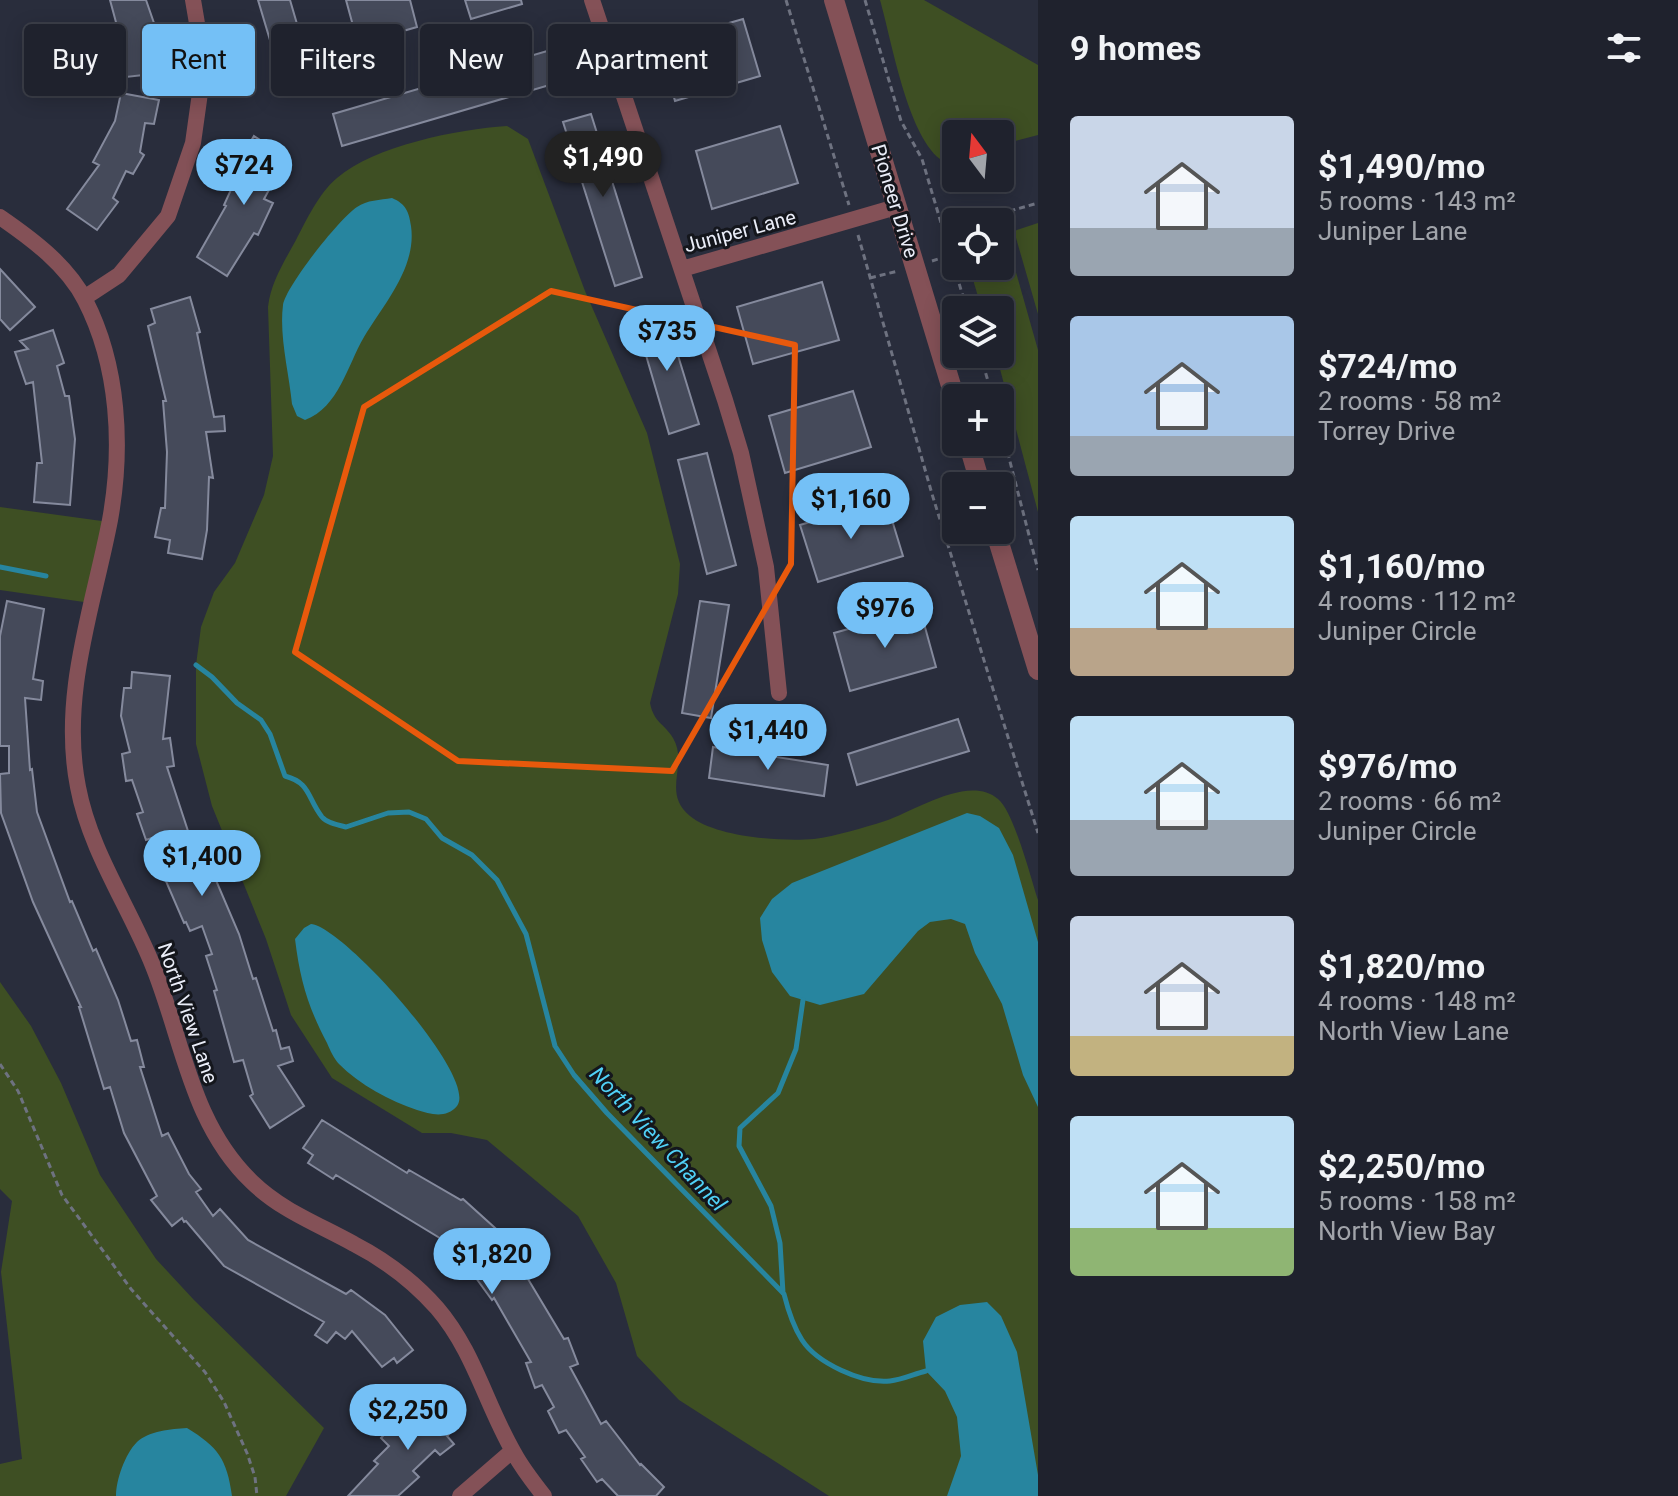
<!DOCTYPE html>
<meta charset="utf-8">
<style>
body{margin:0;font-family:Roboto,sans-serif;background:#272a35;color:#f1f3f6;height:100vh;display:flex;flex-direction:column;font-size:30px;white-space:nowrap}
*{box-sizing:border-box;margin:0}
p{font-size:26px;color:#a1a4aa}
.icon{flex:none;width:44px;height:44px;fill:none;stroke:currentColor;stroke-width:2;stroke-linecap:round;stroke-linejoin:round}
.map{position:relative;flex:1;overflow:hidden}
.side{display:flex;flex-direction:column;background:#1f222d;width:640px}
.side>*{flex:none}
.guide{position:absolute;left:24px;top:24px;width:760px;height:72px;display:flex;gap:16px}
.needle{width:52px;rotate:344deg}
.buttons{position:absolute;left:942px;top:120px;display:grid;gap:16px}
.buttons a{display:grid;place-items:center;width:72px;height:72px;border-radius:8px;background:#1f222d;box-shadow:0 4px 20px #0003,0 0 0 2px #3c3f49;font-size:40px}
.price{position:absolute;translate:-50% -68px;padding:0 18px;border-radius:28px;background:#74c0f6;color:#111;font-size:26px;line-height:52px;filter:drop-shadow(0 2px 4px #0008)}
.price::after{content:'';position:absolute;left:50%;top:48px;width:24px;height:18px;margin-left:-12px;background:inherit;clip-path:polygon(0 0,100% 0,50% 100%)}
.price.on{background:#222;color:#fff}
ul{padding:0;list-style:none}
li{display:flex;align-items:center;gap:24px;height:200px;padding:0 32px}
li span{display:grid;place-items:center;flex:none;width:224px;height:160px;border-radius:8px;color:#555}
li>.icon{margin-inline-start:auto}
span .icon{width:96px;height:96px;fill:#fffc;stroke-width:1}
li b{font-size:34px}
h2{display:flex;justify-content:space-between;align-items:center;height:96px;padding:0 32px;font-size:34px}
.tag{padding:0 28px;border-radius:8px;background:#1f222d;box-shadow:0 4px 20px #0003,0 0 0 2px #3c3f49;font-size:28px;line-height:72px}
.tag.on{background:#74c0f6;color:#111}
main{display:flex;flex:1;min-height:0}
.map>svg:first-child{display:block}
.green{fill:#3e4f23}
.water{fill:#27859f}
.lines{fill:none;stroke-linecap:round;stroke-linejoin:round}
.stream{stroke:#27859f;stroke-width:5}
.building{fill:#454a5a;stroke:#858a9d;stroke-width:2}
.path{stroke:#6e7280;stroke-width:3;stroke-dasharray:6 4;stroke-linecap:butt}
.minor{stroke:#845157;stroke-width:16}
.tertiary{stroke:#845157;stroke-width:20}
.marked{fill:none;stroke:#e8590c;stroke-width:6;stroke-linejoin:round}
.labels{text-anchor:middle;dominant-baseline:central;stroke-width:6;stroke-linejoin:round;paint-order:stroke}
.street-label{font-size:20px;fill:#eaedf8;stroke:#14161c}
.water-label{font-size:22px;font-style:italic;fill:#50d1f7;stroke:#14161c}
</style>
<main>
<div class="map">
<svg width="1038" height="1496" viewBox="0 0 1038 1496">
<rect width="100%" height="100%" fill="#292d3c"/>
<path class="green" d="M880,0H924L1038,65V135L1000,145V134H956V158L940,159C907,133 892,42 880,0Z
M507,126L528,139L585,291L647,433L680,564L678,594L650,703C654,723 664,723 673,738C689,765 661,792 690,816C715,837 782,842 814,839C836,836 863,828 885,821C915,811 969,774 998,799C1014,812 1031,879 1038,900V1496H829L679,1400L637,1356L616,1283L578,1216L487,1140L451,1133H422L332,1078L291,1015L266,939L212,806L196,744V665L201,627L214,592L235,563L264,495L273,456L268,307C271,282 284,262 296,240C307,219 319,193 337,178C374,146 458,129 507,126Z
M1038,223V314L1014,231Z
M1004,230L1038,350V512L996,354H1000V310H982L969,266H1000V231Z
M0,507L109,522L91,603L0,590Z
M0,982L31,1026L61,1083L100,1175L156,1259L194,1300L324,1428L286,1496H0V1464L22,1459L1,1272L12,1201L0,1189Z"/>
<path class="water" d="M392,198C406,204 409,212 411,226C417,267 384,304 364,337C347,366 339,407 305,420L297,416L292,404C289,373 279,336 283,305C286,286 339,219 357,207C367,200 380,200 392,198Z
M967,813L980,816L999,828L1013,855L1038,942V1107L1023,1075L1002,1004L975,953L965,924L951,919L930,922L918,931L864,994L820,1005L790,996L772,972L762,940L760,918L772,899L792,883Z
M311,924C344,927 479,1078 457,1106C446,1119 430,1114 417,1110C390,1101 360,1085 339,1064C334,1059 330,1050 327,1043C308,1007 300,980 295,939L304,928Z
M987,1302L1001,1316L1017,1352L1038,1475V1496H947L961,1456L957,1417L945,1391L926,1371L923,1341L936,1317L960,1305Z
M187,1428C218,1447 227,1459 232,1496H116C116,1480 125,1454 137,1442C149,1431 171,1429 187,1428Z"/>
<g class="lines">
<path class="stream" d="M0,567L46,576
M196,665L212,677L237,703L261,720L270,734L285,776C311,783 307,798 322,817C327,823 338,825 346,827L388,813L409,812L426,819L442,838L472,855L497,880L526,934L555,1046L574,1075L607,1113L784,1294C788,1310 793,1326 802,1340C817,1363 862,1384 890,1381C902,1380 914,1374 926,1371
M783,1293L780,1243L771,1206L739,1146L740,1128L778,1093L796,1049L803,1000"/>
</g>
<path class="building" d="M110,0H146L155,26L161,73L126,77L120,25L117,26Z
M258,0H290L309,65L312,64L316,77L284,87Z
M346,0H410L417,27L358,44Z
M465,0H521L522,4L471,19Z
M743,19L760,76L675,101L659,43Z
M554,49L563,81L342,146L333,114Z
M121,93L159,100L154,124L145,123L140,152L144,155L133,174L126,171L113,198L118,202L97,230L67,209L99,165L93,162L115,121Z
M591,114L642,277L615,286L563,122Z
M780,126L798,183L712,209L696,151Z
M254,136L287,157L264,199L273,203L258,235L254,233L227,276L197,257L226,206L224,205L240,170L235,167Z
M0,269L35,307L10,330L0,319Z
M822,282L839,340L753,364L737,307Z
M190,297L200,332L197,333L214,417L224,416L225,431L206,432L213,478L209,477L207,530L202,559L168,553L170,540L155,537L161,508H165L167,452L163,401H166L148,326L155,323L151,309Z
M665,313L699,424L669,434L636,321Z
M53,330L64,363L57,366L65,396H69L75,439L70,505L34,502L37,463H42L33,382L26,384L15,352L28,349L20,341Z
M853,391L871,447L785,473L769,416Z
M707,453L736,565L707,574L678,460Z
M881,501L883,508L888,507L903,556L818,582L800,525Z
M7,601L44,609L33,679L43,681L41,700L25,698L30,770L32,769L37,812L70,902L72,901L93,951L96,949L118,1000L131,1041L137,1040L144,1067H140L162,1136L168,1133L189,1174L201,1189L196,1192L213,1216L220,1209L248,1240L346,1294L351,1290L385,1315L413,1350L397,1363L394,1358L382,1367L352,1331L345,1339L336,1332L327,1343L315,1335L324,1322L224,1266L186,1221L184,1222L182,1218L172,1226L151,1200L157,1196L124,1133L110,1087L104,1089L79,1007H81L33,902L1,813L0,774L9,773V746H0V636Z
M700,601L729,605L711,718L682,713Z
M920,609L936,667L850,691L834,633Z
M132,672L170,676L163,739L170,738L174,766L167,767L189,834L195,832L212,871L239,934L253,979L256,978L273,1031L276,1030L281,1049L289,1047L293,1061L278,1066L304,1106L270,1128L250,1096L253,1094L243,1060L234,1062L214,991L217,990L206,956L212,954L202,926L190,931L186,922L184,923L159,865L164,863L155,837L146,840L137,814L143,812L132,780L126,781L122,754L130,752L121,716L124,688H131Z
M958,719L969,751L857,785L848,754Z
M713,747L828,765L824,796L709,778Z
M322,1120L407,1173L409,1170L461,1200L463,1199L505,1237L527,1266L522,1269L564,1339L568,1338L578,1364L570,1367L601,1424L606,1421L640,1465L641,1464L664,1487L656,1496H618L602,1479L597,1482L581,1459L585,1457L566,1430L559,1433L548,1411L554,1407L542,1385L535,1388L526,1363L531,1362L494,1298L492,1300L460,1256L458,1259L440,1244L443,1240L336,1175L333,1179L308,1163L313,1155L303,1148Z
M438,1399L460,1424L447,1436L454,1444L440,1455L435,1450L413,1471L419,1477L398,1496H348L378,1464L374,1461L389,1446L381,1438L393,1425L400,1433Z"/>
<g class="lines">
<path class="path" d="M786,0L849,205
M865,0L901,121L922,159L967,310
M971,222L1038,203
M944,229L956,226
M858,235L932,494L1038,833
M932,261L951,255
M870,278L898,271
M980,354L993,398
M1000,423L1038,570
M0,1064L18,1091L62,1195L131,1289L205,1372L224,1402L247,1453L255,1477L257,1496"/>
<path class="minor" d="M592,0L725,400L741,453L766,567L779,693
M0,217C32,239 67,265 85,300C119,366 123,448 110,520C93,608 60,696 78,787C90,851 129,906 153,966C183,1040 191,1124 252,1182C282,1211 318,1224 354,1244C385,1260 414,1282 437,1308C474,1351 486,1405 514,1453C522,1468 533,1482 544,1496
M682,269L896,207
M84,298L119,275L168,216L193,143L200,93V41L193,0
M460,1496L512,1451"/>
<path class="tertiary" d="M834,0L956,402
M968,442L981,486
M995,530L1038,670"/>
</g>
<path class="marked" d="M551,291L795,345L791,564L672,771L458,761L295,652L364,407Z"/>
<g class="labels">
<g class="street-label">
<text transform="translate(895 201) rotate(73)">Pioneer Drive</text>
<text transform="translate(740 231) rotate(-15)">Juniper Lane</text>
<text transform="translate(188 1013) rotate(71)">North View Lane</text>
</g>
<g class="water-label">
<text transform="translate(658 1139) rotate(47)">North View Channel</text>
</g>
</g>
</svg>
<div class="buttons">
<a><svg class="needle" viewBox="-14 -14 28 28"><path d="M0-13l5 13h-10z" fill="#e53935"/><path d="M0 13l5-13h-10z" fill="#a1a4aa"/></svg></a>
<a><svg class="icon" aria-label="locate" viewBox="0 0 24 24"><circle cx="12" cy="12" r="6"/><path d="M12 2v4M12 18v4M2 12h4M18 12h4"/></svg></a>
<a><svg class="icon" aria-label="layers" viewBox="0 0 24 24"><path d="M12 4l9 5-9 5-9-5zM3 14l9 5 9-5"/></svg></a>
<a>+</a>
<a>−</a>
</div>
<b class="price on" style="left:603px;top:199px">$1,490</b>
<b class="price" style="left:244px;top:207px">$724</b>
<b class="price" style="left:667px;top:373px">$735</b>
<b class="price" style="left:851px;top:541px">$1,160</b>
<b class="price" style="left:885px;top:650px">$976</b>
<b class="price" style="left:768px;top:772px">$1,440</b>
<b class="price" style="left:202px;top:898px">$1,400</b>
<b class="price" style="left:492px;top:1296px">$1,820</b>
<b class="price" style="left:408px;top:1452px">$2,250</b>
<div class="guide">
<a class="tag">Buy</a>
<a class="tag on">Rent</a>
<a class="tag">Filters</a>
<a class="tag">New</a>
<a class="tag">Apartment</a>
</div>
</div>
<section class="side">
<h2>9 homes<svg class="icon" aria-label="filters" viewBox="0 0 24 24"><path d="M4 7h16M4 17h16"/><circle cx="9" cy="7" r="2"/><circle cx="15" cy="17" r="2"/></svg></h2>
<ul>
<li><span style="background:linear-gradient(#c9d6e8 70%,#9aa5b1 0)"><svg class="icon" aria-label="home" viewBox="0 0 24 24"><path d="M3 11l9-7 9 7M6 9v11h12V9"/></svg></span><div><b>$1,490/mo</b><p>5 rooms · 143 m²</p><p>Juniper Lane</p></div></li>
<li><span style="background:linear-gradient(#a9c7e8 75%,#9aa5b1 0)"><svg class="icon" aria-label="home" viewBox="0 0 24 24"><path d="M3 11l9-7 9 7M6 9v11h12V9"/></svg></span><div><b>$724/mo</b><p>2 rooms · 58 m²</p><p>Torrey Drive</p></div></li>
<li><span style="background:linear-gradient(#bfe0f5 70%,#b9a48a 0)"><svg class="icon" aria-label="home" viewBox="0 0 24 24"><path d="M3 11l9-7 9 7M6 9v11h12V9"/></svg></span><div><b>$1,160/mo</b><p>4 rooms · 112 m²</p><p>Juniper Circle</p></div></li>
<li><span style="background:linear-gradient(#bfe0f5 65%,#9aa5b1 0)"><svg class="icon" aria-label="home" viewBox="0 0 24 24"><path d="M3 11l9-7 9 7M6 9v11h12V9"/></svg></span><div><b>$976/mo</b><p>2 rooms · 66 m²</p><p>Juniper Circle</p></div></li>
<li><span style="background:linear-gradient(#c9d6e8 75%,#c2b280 0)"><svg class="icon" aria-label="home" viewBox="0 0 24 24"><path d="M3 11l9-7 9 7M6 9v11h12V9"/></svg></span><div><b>$1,820/mo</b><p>4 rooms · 148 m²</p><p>North View Lane</p></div></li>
<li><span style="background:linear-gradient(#bfe0f5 70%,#8fb573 0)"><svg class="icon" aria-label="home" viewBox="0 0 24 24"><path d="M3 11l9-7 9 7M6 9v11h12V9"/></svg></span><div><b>$2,250/mo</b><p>5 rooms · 158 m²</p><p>North View Bay</p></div></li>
</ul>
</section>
</main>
